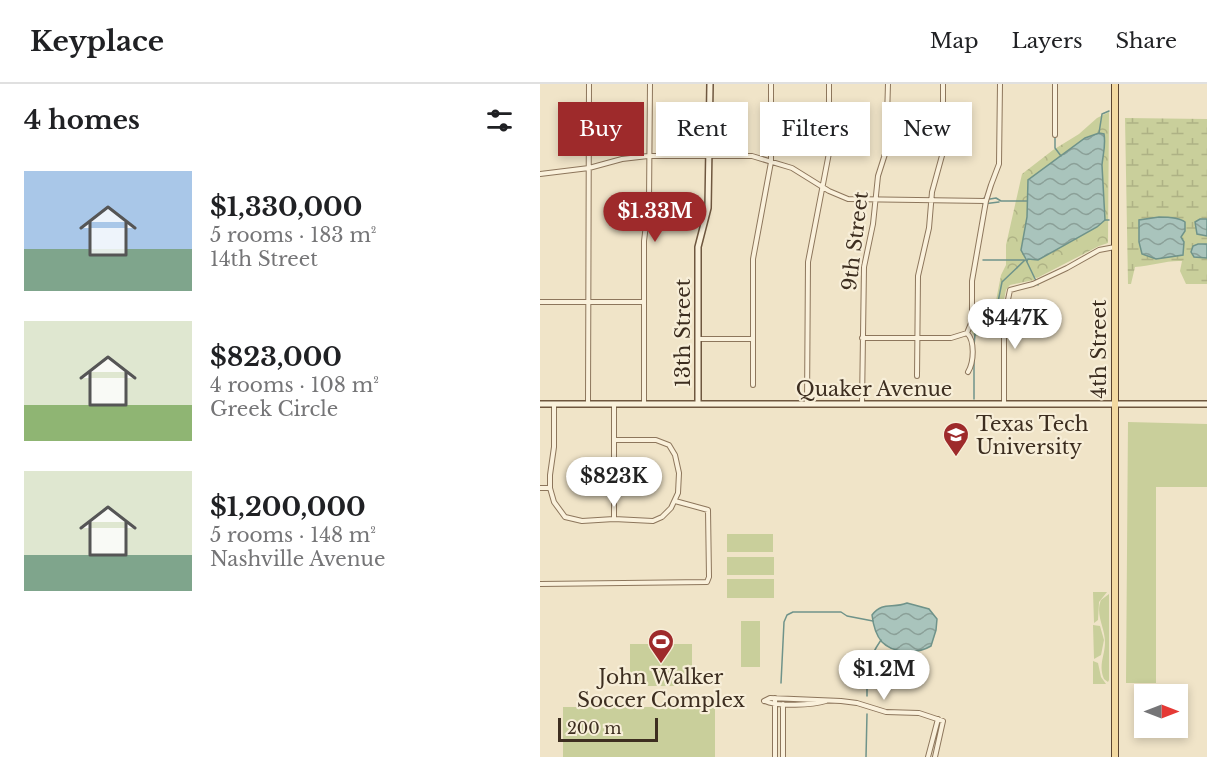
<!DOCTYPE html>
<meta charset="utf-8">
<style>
body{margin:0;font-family:"Libre Baskerville",serif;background:#f6f6f6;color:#202124;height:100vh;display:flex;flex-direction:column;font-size:22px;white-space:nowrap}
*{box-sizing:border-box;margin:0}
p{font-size:20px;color:#757577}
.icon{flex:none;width:33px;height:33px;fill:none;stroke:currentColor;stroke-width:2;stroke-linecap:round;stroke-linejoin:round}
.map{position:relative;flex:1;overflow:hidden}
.panel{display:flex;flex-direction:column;background:#fff;width:540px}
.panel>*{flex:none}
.guide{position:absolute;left:18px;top:18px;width:558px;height:54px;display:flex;gap:12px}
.needle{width:39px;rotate:90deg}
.tools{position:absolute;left:594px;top:600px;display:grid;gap:12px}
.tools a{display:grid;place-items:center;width:54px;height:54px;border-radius:0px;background:#fff;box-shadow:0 3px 9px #0003;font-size:30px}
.scale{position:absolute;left:18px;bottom:15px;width:100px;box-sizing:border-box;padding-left:6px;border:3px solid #3d2e20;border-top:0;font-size:16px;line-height:21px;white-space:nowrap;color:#3d2e20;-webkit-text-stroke:4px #f7eed8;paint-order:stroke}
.price{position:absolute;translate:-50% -51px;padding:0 14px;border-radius:21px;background:#fff;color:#222;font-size:20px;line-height:39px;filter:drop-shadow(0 2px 3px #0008)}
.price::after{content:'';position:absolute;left:50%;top:36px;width:18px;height:14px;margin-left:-9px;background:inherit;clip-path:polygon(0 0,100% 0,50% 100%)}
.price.active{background:#9e2a2b;color:#fff}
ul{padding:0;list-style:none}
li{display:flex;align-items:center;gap:18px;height:150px;padding:0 24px}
li span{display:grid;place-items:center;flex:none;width:168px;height:120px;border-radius:0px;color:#555}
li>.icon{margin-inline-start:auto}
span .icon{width:72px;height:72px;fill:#fffc;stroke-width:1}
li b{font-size:26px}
h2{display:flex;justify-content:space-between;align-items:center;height:72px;padding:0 24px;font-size:26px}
.chip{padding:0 21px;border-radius:0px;background:#fff;box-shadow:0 3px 9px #0003;font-size:21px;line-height:54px}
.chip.active{background:#9e2a2b;color:#fff}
header{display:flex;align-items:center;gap:36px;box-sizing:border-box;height:84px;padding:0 30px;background:#fff;border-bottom:2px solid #e0e0e0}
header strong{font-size:28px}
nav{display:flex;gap:33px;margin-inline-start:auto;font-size:21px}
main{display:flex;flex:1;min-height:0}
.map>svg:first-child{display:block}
.grass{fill:#c9cf9b}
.forest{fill:url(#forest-crowns)}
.wetland{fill:url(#wetland-marsh)}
.water{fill:url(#water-waves);stroke:#6f938a;stroke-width:1.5}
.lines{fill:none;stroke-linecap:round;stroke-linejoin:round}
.stream{stroke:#6f938a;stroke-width:1.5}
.street-casing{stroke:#8d765c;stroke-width:6}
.secondary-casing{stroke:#6f573f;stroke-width:8}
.primary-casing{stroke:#5b4430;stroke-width:8}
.street{stroke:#faf1dc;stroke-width:4}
.secondary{stroke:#faf1dc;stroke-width:5}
.primary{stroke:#f3d9a0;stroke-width:6}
.labels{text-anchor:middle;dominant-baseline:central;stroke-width:4.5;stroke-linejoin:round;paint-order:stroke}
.street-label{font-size:20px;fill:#3d2e20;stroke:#f7eed8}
.poi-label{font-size:20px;fill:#3d2e20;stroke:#f7eed8;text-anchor:start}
</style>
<header>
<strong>Keyplace</strong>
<nav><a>Map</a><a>Layers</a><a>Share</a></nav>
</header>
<main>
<section class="panel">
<h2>4 homes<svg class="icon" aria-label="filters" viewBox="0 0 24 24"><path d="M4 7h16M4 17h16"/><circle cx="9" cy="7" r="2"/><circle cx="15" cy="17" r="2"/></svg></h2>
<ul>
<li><span style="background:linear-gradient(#a9c7e8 65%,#7fa58c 0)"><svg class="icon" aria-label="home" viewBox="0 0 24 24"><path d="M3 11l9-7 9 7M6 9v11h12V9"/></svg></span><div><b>$1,330,000</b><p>5 rooms · 183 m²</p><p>14th Street</p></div></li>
<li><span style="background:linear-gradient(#dfe7d0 70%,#8fb573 0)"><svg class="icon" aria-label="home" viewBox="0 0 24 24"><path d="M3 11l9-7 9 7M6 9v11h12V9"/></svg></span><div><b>$823,000</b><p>4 rooms · 108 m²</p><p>Greek Circle</p></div></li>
<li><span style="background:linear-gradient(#dfe7d0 70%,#7fa58c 0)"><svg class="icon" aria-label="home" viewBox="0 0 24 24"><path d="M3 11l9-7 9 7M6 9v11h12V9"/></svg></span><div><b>$1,200,000</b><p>5 rooms · 148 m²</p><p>Nashville Avenue</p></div></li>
</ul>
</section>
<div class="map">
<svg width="667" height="673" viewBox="0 0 667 673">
<defs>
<pattern id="forest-crowns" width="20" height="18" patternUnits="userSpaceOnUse" patternTransform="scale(1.5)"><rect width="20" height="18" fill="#c9cf9b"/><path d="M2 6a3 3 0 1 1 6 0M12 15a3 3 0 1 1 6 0" fill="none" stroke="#aeb285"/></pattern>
<pattern id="wetland-marsh" width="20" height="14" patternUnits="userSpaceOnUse" patternTransform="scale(1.5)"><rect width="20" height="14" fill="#c9cf9b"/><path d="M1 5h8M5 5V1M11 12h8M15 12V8" fill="none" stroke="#aeb285"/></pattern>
<pattern id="water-waves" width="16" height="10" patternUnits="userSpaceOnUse" patternTransform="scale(1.5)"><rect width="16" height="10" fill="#a9c4bc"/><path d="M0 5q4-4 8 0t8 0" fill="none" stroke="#8ba098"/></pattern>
</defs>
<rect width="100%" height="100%" fill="#f0e4c8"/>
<path class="grass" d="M461,230V252H435L436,239Z
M588,338L667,340V403H616V599H586Z
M187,450H233V468H187Z
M187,473H234V491H187Z
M187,495H234V514H187Z
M553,508H567L559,518L558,536L554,539Z
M569,510V596L568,598L564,595C558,581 565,572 565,558C565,543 555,531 561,516Z
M201,537H220V583H201Z
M553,541L560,542L564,556L561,571L554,575Z
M90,560H152V602H90Z
M553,577L558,579L561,593L566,600H553Z
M23,623H175V673H23Z"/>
<path class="forest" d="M569,28L568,159L559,162L497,194L494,193V196L470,201L466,206L461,230L437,239L435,253L431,247L435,234L454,227L461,191L466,181V161L482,90L513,66L539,50L557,34Z"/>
<path class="wetland" d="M585,34L667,35V200H646L640,187L642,177C628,176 610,182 595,183L591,200H588Z"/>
<path class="water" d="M559,49L564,50C566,61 563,70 562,81L565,136L557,143L498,176L488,175L487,177L481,166L487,133L488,96L545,54Z
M619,133C627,133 639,133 645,138V147L641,153L644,158L643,171L616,175L602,170L599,158V136Z
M660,135H667V152L657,150L655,138Z
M658,160H667V174L654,173L651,168L653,162Z
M367,519L389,525L397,535L396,546L391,562C378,570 353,570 342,558C335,550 333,540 332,531C343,517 352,525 367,519Z"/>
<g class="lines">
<path class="stream" d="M559,49L562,30L569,27
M515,51V64L521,72
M444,114L450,115L456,114L461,117H487
M443,120L459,118
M565,136H569
M443,176H484
M486,176L498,201
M458,224L468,226
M434,262L436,238L456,228L462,198L485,176
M434,315V273
M241,599L244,538L247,531L253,528H301L307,532L333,537
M327,612C327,586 326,578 341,556
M326,673L327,630"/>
<defs>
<path id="street" d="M515,0V51
M0,90L49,84L82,75L108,72H212L252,84L289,107L308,115L446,117
M0,218H104
M322,254H411L427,249
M158,255H213
M428,288C434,278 435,257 427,249L432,237V197L446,117L451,101L459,80L460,0
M377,292L378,192L389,144L392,108L403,68V0
M213,301V175L231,78V0
M104,319V157L109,117L110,0
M267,319L268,178L289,69V0
M14,320V363L10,391V404L14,418L25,433L42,437L74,435L113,437L122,433L131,424L138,409L139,389L135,371L129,361L116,356H74
M48,320L49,0
M322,320L324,183L333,140L338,92L346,67L348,0
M464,320V235L470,206L493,200L527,184L559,166L575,163
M0,404H10
M74,435V320
M0,500L167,498L169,493L168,426L135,417
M235,614V673
M224,617L230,614L301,617L317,619L346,628L379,629L403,637L395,673
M225,617C237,623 273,621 286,617
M243,673V620
M388,673L398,635"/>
<path id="secondary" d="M158,319V163L168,124L170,0
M0,320H667"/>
<path id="primary" d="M575,673V0"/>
</defs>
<use href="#street" class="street-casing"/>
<use href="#secondary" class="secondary-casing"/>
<use href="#primary" class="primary-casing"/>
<use href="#street" class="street"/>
<use href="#secondary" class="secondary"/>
<use href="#primary" class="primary"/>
</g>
<defs>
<symbol id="university-pin" viewBox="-11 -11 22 30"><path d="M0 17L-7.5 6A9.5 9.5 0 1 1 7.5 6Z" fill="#9e2a2b" stroke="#f7eed8"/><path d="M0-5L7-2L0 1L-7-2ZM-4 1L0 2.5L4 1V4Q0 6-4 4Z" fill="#fff"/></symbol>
<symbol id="stadium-pin" viewBox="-11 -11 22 30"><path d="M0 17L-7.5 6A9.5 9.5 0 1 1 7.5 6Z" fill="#9e2a2b" stroke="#f7eed8"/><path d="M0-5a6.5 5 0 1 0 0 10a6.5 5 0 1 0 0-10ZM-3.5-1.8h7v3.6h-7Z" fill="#fff"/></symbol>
</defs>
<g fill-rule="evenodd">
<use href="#university-pin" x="401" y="336" width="30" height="40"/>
<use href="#stadium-pin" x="106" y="543" width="30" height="40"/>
</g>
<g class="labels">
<g class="street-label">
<text transform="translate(315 157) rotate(-83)">9th Street</text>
<text transform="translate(143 249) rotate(-90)">13th Street</text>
<text transform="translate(559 265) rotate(-90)">4th Street</text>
<text x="334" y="305">Quaker Avenue</text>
</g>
<g class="poi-label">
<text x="436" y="340">Texas Tech<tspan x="436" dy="23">University</tspan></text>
<text x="121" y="593" text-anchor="middle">John Walker<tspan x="121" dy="23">Soccer Complex</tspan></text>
</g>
</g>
</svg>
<div class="tools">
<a><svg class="needle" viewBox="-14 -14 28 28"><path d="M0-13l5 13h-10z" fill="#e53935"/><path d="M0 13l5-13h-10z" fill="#757577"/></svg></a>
</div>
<div class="scale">200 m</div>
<b class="price active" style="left:115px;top:159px">$1.33M</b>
<b class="price" style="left:475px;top:266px">$447K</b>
<b class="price" style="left:74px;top:424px">$823K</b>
<b class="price" style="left:344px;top:617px">$1.2M</b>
<div class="guide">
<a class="chip active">Buy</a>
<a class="chip">Rent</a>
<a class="chip">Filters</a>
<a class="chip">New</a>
</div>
</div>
</main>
